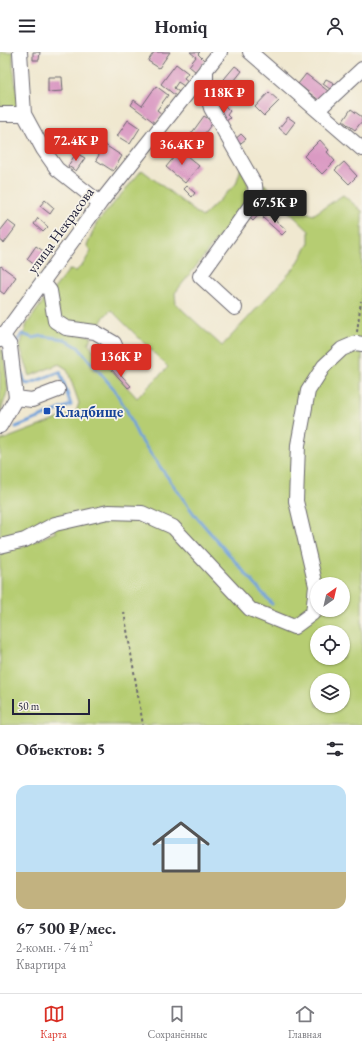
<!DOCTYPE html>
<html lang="ru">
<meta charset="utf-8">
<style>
body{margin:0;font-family:"EB Garamond",serif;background:#f7f7f7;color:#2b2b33;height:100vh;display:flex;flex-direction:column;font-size:15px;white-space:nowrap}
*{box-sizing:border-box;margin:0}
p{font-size:13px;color:#7c7c81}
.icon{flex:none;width:22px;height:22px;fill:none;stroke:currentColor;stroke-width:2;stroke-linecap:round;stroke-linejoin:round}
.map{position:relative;height:673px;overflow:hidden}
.panel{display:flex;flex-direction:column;background:#fff;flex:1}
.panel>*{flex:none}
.needle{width:26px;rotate:34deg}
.fabs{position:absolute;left:310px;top:525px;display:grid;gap:8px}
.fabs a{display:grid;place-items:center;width:40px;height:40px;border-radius:50%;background:#fff;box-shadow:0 1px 3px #0004;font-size:20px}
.scale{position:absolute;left:12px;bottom:10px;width:78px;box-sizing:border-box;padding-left:4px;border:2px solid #22223b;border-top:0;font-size:11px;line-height:14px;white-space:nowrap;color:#22223b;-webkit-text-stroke:3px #f7f3e8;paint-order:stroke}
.price{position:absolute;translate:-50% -34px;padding:0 9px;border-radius:4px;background:#d93025;color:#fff;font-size:13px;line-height:26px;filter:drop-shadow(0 1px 2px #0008)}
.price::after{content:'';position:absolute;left:50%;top:24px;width:12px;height:9px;margin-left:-6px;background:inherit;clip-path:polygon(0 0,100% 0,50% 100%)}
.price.on{background:#222;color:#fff}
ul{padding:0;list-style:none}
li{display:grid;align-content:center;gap:8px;height:212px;padding:0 16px}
li span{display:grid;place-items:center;height:124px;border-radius:12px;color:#555}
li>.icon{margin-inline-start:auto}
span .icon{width:72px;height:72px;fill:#fffc;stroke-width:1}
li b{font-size:17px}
h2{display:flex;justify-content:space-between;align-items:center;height:48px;padding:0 16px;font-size:17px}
header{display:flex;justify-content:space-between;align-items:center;height:52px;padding:0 16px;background:#fff;font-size:18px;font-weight:700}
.tab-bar{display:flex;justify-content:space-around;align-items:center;height:56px;border-top:1px solid #e1e1e2;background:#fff;font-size:11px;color:#7c7c81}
.tab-bar a{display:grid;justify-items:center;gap:2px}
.tab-bar .on{color:#d93025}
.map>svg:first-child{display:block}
.green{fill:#b6cd72;stroke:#6c7856;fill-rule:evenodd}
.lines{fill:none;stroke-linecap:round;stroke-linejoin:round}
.stream{stroke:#70a1da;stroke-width:3}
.building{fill:#da9ac3}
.minor-casing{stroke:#6a676f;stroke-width:16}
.path{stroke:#6a676f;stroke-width:2;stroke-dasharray:3 3;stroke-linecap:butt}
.minor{stroke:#fff;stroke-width:14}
.transit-dot{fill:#1a4fb4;stroke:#f7f3e8;stroke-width:1.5}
.labels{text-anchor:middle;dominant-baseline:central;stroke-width:3.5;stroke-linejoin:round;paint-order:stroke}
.street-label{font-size:15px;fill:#22223b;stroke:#f7f3e8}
.transit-label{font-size:15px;font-weight:bold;fill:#164399;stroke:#f7f3e8;text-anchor:start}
</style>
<header><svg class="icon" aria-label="menu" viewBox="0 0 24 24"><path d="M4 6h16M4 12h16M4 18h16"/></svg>Homiq<svg class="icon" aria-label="person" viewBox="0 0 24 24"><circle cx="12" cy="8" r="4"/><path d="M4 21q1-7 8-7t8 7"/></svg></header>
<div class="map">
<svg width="362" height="673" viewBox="0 0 362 673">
<rect width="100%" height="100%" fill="#f7f3e8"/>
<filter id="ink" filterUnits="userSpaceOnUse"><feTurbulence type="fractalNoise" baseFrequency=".025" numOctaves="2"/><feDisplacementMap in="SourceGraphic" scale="8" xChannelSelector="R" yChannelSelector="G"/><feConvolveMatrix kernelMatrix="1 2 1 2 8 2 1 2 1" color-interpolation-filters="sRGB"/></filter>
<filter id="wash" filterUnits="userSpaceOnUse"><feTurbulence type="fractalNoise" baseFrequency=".012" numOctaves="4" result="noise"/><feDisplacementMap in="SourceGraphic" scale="16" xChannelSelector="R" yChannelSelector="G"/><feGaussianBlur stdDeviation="0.9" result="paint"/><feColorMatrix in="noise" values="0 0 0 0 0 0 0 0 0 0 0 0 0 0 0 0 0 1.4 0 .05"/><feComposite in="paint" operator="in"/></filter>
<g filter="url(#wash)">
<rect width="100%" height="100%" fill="#f0e8d0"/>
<path class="green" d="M0,0H13V13L19,55L5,57L0,53Z
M241,116L248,132L245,152L175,241L176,252L222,294L296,214L309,191V179L262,134L264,132L290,153L313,163L343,143L362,159V673H0V498L21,495L56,480L41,466L24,485L0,489V389L76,360L79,351L67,317L59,312L30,324L20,295L27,272L47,244L53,272L92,285L88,292L137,346L168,315L111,258L104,265L97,277L68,271L60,266L53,238L69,218L76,219L84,211L91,199L87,194L96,172L142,118L202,165L236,132ZM317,532H343V558H317ZM317,580H343V606H317ZM317,628H343V654H317Z
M0,296L3,299L8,337L0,362Z"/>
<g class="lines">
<path class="stream" d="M15,293L22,282L33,286L42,284L64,287L78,295L114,337L127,359L138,384L194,462L272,552
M16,375L71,353L60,320L28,332L25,331L19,312"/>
</g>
<g id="blocks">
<path class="building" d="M33,0H40L39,8H33Z
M154,0H170L159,16L148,9Z
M190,0H200L198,2L205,9L196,20L189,14L196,5Z
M176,12L188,21L184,26L188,29L184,34L178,30L174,36L179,40L176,44L161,32Z
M235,14L242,19L231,33L224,27Z
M306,22L328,39L320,49L298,32Z
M48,25H62L63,39L48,40Z
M326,27L334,31L330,37L323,32Z
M156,34L168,43L157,58L162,62L155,71L131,53L134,48L142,54Z
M269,40L279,49L264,64L255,55Z
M224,53L230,59L227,63L230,66L225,70L218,63L222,59L220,56Z
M351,57L362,65V69L355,78L343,69Z
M204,64L213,70L200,88L191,82Z
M288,65L295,70L286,82L279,76Z
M128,68L140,76L130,92L117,84Z
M241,82L246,87L237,94L233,89Z
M320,88L329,98L327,100L335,109L322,122L304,104Z
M105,93L122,104L113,119L96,108Z
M180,98L199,114L185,131L166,115Z
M76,101L85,106L76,119L68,114Z
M344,110L357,124L349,132L335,118Z
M187,134L195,141L192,145L184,137Z
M45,148L54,156L50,162L40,154Z
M259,152L264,157L253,169L248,164Z
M267,161L287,178L282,183L263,166Z
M38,166L48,175L43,180L34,172Z
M8,169L16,175L4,191L0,188V179Z
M36,194L46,201L36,214L27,207Z
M1,214L16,225L4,242L0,239V215Z
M132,293L142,304L133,312L123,302Z
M114,315L131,334L128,336L111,317Z"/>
</g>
</g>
<g filter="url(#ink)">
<use href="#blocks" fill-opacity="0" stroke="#6a676f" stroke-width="1"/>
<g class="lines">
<defs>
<path id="minor" d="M20,0L24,62L43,97L57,117L100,151
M250,0L362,97
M206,17V37L211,56L255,133L256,144L251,153L200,224L235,256
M318,58L362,17
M0,62H24
M43,230L50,239L55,269L66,276L95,280L114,291L119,303
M0,282L3,284L10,294L16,346L0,374
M0,288L100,151L220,0
M16,346L32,348L58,338
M0,494L25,488L55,472L108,460L142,461L173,475L250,557L294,575L313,561L316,534L296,449L298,393L308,339L324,314L342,297L356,291L362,292"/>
</defs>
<use href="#minor" class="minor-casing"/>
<path class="path" d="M357,280L361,249
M124,560L143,673"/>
<use href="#minor" class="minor"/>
</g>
</g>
<rect class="transit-dot" x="43" y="355" width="8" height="8" rx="2"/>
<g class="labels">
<g class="street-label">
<text transform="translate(60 178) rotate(-54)">улица Некрасова</text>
</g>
<g class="transit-label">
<text x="55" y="359">Кладбище</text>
</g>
</g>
</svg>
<div class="fabs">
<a><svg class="needle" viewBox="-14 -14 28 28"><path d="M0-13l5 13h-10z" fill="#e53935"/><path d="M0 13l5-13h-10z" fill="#7c7c81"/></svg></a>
<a><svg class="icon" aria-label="locate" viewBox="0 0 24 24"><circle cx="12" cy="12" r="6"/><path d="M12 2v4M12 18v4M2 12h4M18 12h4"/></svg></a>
<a><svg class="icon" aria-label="layers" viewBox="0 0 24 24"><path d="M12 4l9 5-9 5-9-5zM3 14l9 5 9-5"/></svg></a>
</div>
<div class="scale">50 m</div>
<b class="price" style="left:224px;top:62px">118K ₽</b>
<b class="price" style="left:76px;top:110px">72.4K ₽</b>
<b class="price" style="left:182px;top:114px">36.4K ₽</b>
<b class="price on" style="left:275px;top:172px">67.5K ₽</b>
<b class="price" style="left:121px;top:326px">136K ₽</b>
</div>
<section class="panel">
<h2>Объектов: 5<svg class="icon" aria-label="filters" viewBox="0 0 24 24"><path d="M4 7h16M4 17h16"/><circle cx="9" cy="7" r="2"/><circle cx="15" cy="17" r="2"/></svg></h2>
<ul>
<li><span style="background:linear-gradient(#bfe0f5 70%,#c2b280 0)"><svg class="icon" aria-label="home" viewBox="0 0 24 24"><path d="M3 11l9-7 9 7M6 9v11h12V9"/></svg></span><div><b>67 500 ₽/мес.</b><p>2-комн. · 74 m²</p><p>Квартира</p></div></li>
</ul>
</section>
<nav class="tab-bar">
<a class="on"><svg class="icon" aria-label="map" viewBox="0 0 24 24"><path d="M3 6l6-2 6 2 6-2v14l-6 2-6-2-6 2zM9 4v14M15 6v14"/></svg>Карта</a>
<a><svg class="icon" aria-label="saved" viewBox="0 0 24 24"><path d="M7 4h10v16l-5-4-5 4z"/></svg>Сохранённые</a>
<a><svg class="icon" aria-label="home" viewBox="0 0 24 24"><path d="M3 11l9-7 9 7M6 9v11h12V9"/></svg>Главная</a>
</nav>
